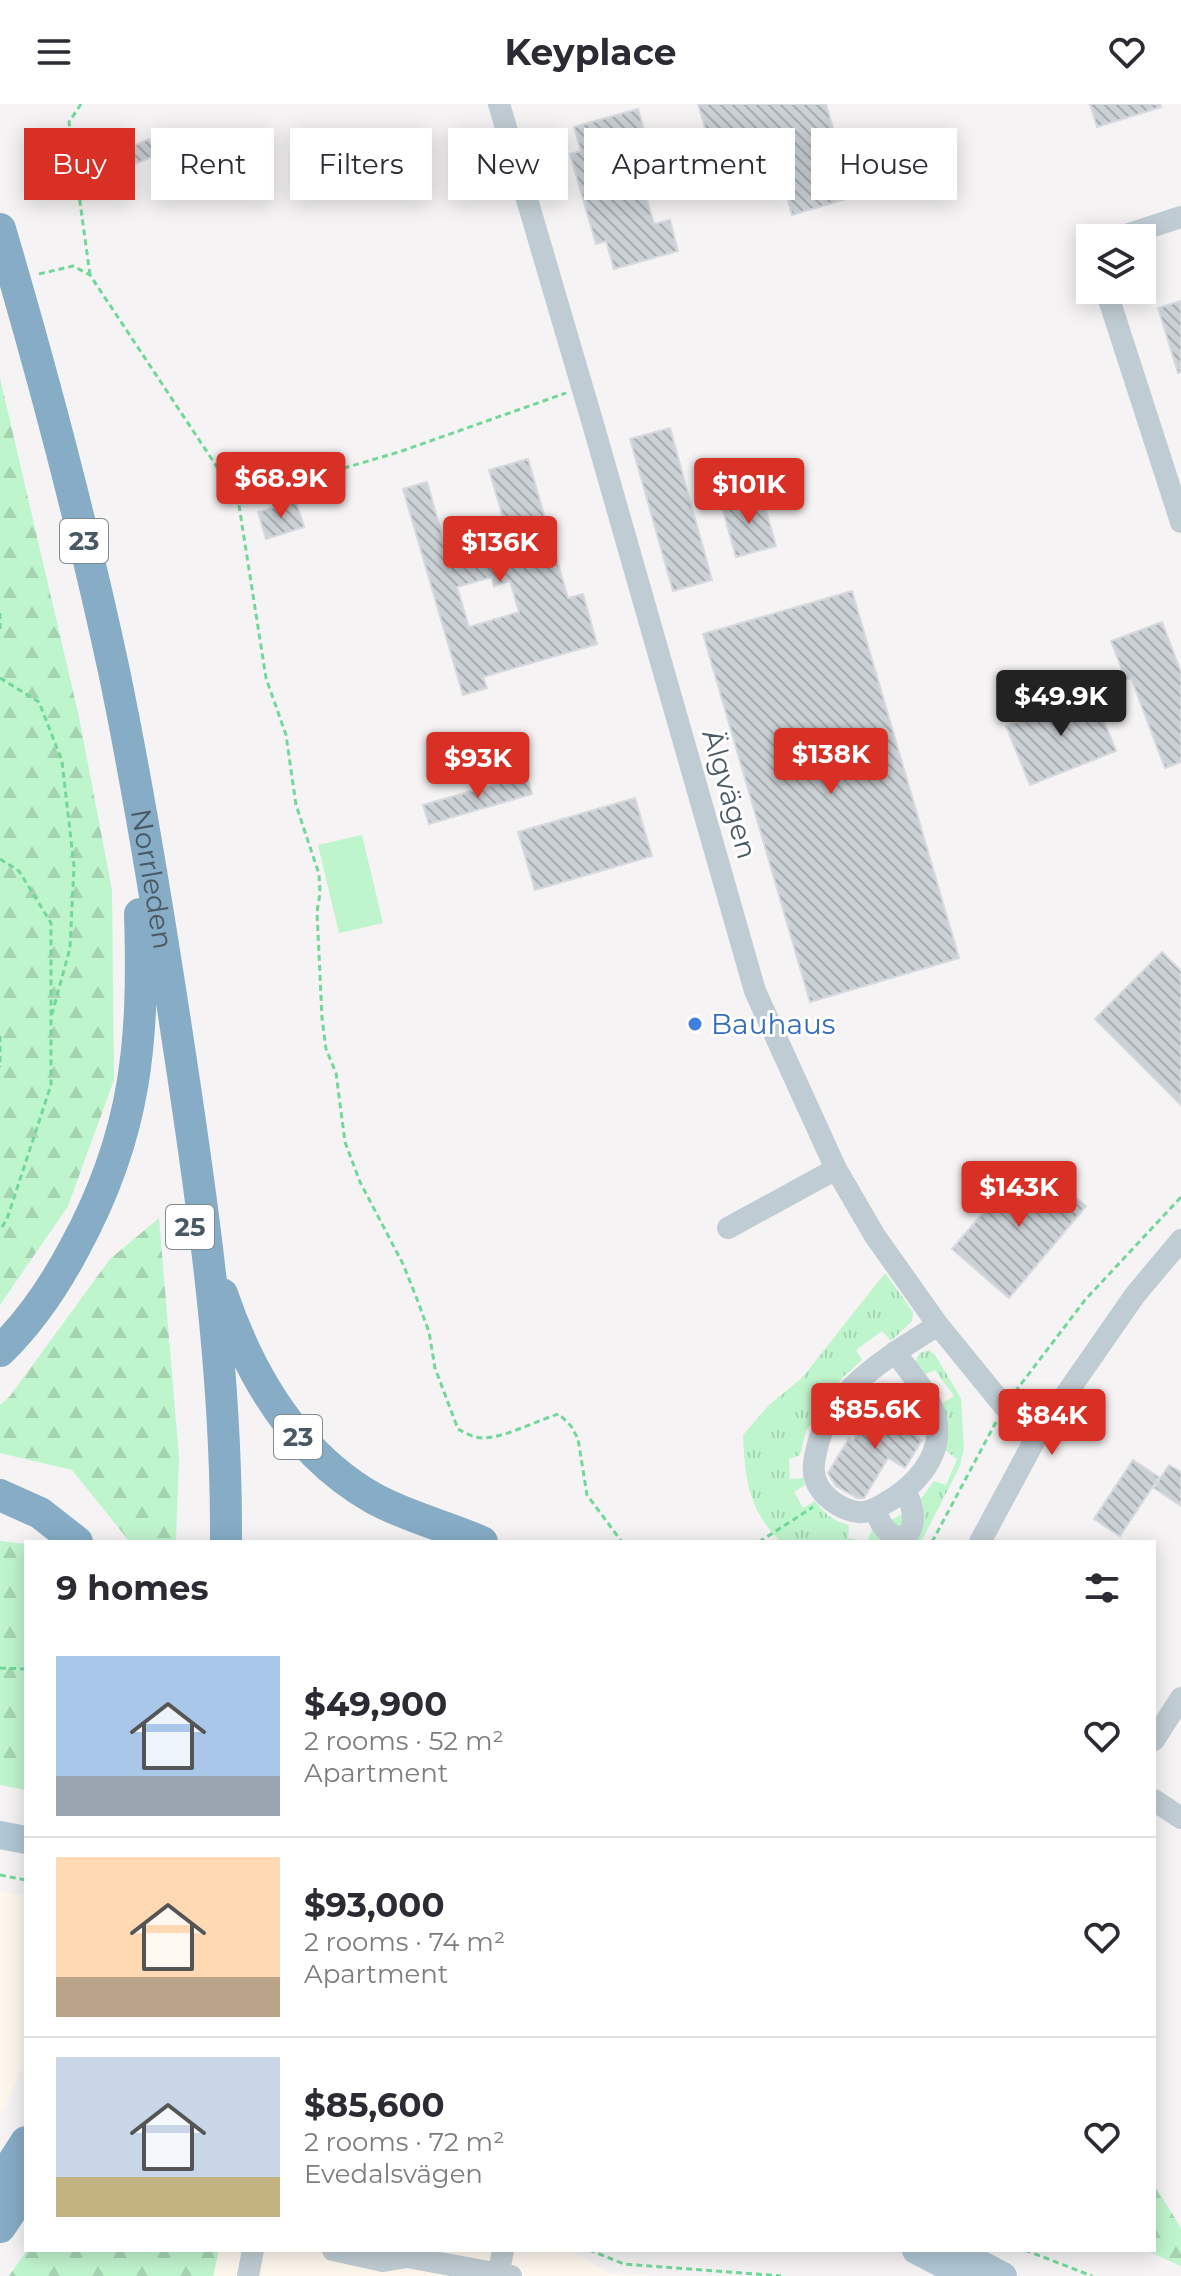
<!DOCTYPE html>
<meta charset="utf-8">
<style>
body{margin:0;font-family:Montserrat,sans-serif;background:#f7f7f7;color:#2b2b33;height:100vh;display:flex;flex-direction:column;font-size:30px;white-space:nowrap}
*{box-sizing:border-box;margin:0}
p{font-size:26px;color:#7c7c81}
.icon{flex:none;width:44px;height:44px;fill:none;stroke:currentColor;stroke-width:2;stroke-linecap:round;stroke-linejoin:round}
.map{position:relative;flex:1;overflow:hidden}
.sheet{position:absolute;left:24px;top:1436px;width:1132px;height:712px;display:flex;flex-direction:column;background:#fff;border-radius:0px;box-shadow:0 4px 20px #0003}
.sheet>*{flex:none}
.top-card{position:absolute;left:24px;top:24px;width:1134px;height:72px;display:flex;gap:16px}
.buttons{position:absolute;left:1076px;top:120px;display:grid;gap:16px}
.buttons a{display:grid;place-items:center;width:80px;height:80px;border-radius:0px;background:#fff;box-shadow:0 4px 20px #0003;font-size:40px}
.price{position:absolute;translate:-50% -68px;padding:0 18px;border-radius:8px;background:#d93025;color:#fff;font-size:26px;line-height:52px;filter:drop-shadow(0 2px 4px #0008)}
.price::after{content:'';position:absolute;left:50%;top:48px;width:24px;height:18px;margin-left:-12px;background:inherit;clip-path:polygon(0 0,100% 0,50% 100%)}
.price.active{background:#222;color:#fff}
ul{padding:0;list-style:none}
li{display:flex;align-items:center;gap:24px;height:200px;padding:0 32px}
li+li{border-top:2px solid #e1e1e2}
li span{display:grid;place-items:center;flex:none;width:224px;height:160px;border-radius:0px;color:#555}
li>.icon{margin-inline-start:auto}
span .icon{width:96px;height:96px;fill:#fffc;stroke-width:1}
li b{font-size:34px}
h2{display:flex;justify-content:space-between;align-items:center;height:96px;padding:0 32px;font-size:34px}
.pill{padding:0 28px;border-radius:0px;background:#fff;box-shadow:0 4px 20px #0003;font-size:28px;line-height:72px}
.pill.active{background:#d93025;color:#fff}
header{display:flex;justify-content:space-between;align-items:center;height:104px;padding:0 32px;background:#fff;font-size:36px;font-weight:700}
.map>svg:first-child{display:block}
.commercial{fill:#fef7ee}
.grass{fill:url(#grass-tufts)}
.forest{fill:url(#forest-firs)}
.pitch{fill:#bff5cd}
.building{fill:url(#building-back-hatch);stroke:#d6dadf;stroke-width:2;fill-rule:evenodd}
.lines{fill:none;stroke-linecap:round;stroke-linejoin:round}
.path{stroke:#72d89a;stroke-width:3;stroke-dasharray:6 4;stroke-linecap:butt}
.minor{stroke:#c0ccd3;stroke-width:22}
.major{stroke:#b0c6d4;stroke-width:28}
.highway{stroke:#86acc6;stroke-width:32}
.shop-dot{fill:#3f7fe0;stroke:#fff;stroke-width:3}
.labels{text-anchor:middle;dominant-baseline:central;stroke-width:6;stroke-linejoin:round;paint-order:stroke}
.shield{fill:#fff;stroke:#7f8b92;stroke-width:2}
.shield-label{font-size:26px;font-weight:bold;fill:#485963}
.street-label{font-size:28px;fill:#485963;stroke:#fff}
.shop-label{font-size:28px;fill:#366cbe;stroke:#fff;text-anchor:start}
</style>
<header><svg class="icon" aria-label="menu" viewBox="0 0 24 24"><path d="M4 6h16M4 12h16M4 18h16"/></svg>Keyplace<svg class="icon" aria-label="heart" viewBox="0 0 24 24"><path d="M12 20l-8-8c-3-5 5-10 8-4 3-6 11-1 8 4z"/></svg></header>
<div class="map">
<svg width="1181" height="2172" viewBox="0 0 1181 2172">
<defs>
<pattern id="grass-tufts" width="24" height="20" patternUnits="userSpaceOnUse" patternTransform="scale(2)"><rect width="24" height="20" fill="#bff5cd"/><path d="M3 7l-1-3M5 7V3M7 7l1-3M15 17l-1-3M17 17v-4M19 17l1-3" fill="none" stroke="#a6d4b3"/></pattern>
<pattern id="forest-firs" width="22" height="20" patternUnits="userSpaceOnUse" patternTransform="scale(2)"><rect width="22" height="20" fill="#bff5cd"/><path d="M5 1l3.5 6h-7zM16 11l3.5 6h-7z" fill="#a6d4b3"/></pattern>
<pattern id="building-back-hatch" width="6" height="6" patternUnits="userSpaceOnUse" patternTransform="scale(2)"><rect width="6" height="6" fill="#ccd1d5"/><path d="M-1 5l2 2M0 0l6 6M5-1l2 2" fill="none" stroke="#a8adb0"/></pattern>
</defs>
<rect width="100%" height="100%" fill="#f5f3f3"/>
<path class="commercial" d="M0,1787L26,1792V1957L0,2012Z
M219,2146H572L609,2169L658,2172H213Z"/>
<path class="grass" d="M885,1169L913,1208L912,1217L891,1237L882,1227L856,1246L862,1256L842,1274L806,1327L800,1351L789,1355L790,1375L803,1374L805,1381L794,1388L803,1404L815,1397C825,1410 833,1417 849,1421L848,1434L867,1438L873,1423C905,1411 915,1405 934,1377L946,1381L957,1355L945,1346L948,1327L943,1299L954,1292L935,1266L923,1271L915,1258L920,1249L929,1246L935,1251L961,1294L964,1344L960,1362L921,1438H781C748,1405 745,1375 743,1331L769,1301L802,1274Z"/>
<path class="forest" d="M0,274L79,613L112,786L114,976L68,1102L0,1201Z
M159,1114L179,1354L176,1438H130L72,1366L0,1349V1301L10,1292L110,1155Z
M0,1437L26,1440V1686L0,1681Z
M1154,2080L1181,2124V2162L1145,2146H1154Z
M27,2146H219L213,2172H9Z"/>
<path class="pitch" d="M362,731L383,819L339,829L318,741Z"/>
<path class="building" d="M698,0H826L853,93L792,111L767,25L710,41Z
M1090,0H1160L1161,3L1097,23Z
M638,5L647,36L631,41L654,120L670,116L678,147L614,165L606,137L596,140L570,50L581,47L574,23Z
M149,35L156,51L133,61L126,45Z
M1181,197V268L1178,269L1158,204Z
M670,324L712,476L673,487L630,335Z
M528,355L568,494L583,490L597,540L483,573L487,584L463,591L403,385L427,378L443,434L504,417L489,366ZM492,473L494,482L510,477L519,508L469,523L457,483Z
M762,392L776,442L736,453L722,403Z
M296,397L304,423L266,435L258,408Z
M852,487L959,854L810,898L703,530Z
M1162,518L1181,568V658L1165,664L1131,574L1126,576L1111,537Z
M1092,587L1116,647L1030,681L1006,622Z
M527,671L532,690L429,720L423,701Z
M635,694L652,752L535,786L518,728Z
M1162,848L1181,867V1001L1095,915Z
M1026,1059L1044,1074L1048,1070L1086,1102L1009,1194L952,1145Z
M907,1297L917,1303L920,1310L909,1328L922,1336L905,1364L888,1354L864,1394H857L836,1382L828,1369L849,1334L853,1337L872,1306L893,1319Z
M1133,1356L1159,1373L1120,1432L1094,1415Z
M1169,1361L1181,1368V1402L1154,1384Z"/>
<g class="lines">
<path class="path" d="M81,0L69,18L90,171
M39,170L73,162L90,171L219,366L231,391L238,395L266,574L286,631L296,701L319,770L320,789L317,808L322,914L326,945L336,969L345,1038L360,1078L403,1160L417,1195L429,1228L435,1264L458,1325C465,1329 474,1334 483,1334C507,1333 535,1317 559,1310L571,1322L578,1335L587,1391L622,1438
M238,395L399,348L566,289
M0,509V527
M0,574L39,598L62,657L74,762L70,844L52,910
M0,755L19,767L51,819V981L7,1115L0,1126
M0,932V963
M1015,1288L1085,1196L1181,1093
M759,1438L813,1403
M932,1438L996,1318
M0,1564L26,1565
M0,1771L26,1776
M589,2146L624,2160L781,2172
M1025,2146L1092,2172"/>
<path class="minor" d="M499,0L593,320L755,887L836,1065L875,1132L938,1221L1004,1302L1037,1332
M1117,134L1181,113
M1106,186L1181,418
M728,1124L836,1065
M895,1248C909,1268 931,1291 936,1315C944,1354 912,1385 882,1401C875,1405 866,1409 859,1408C844,1407 827,1396 819,1383C812,1372 813,1361 816,1348C829,1285 888,1253 938,1221
M875,1405C889,1451 929,1436 906,1388
M980,1438L1037,1332L1135,1191L1181,1136
M1154,1636L1181,1594
M1154,1696L1181,1714
M333,2146L383,2157L407,2153
M404,2146L407,2153L511,2172
M248,2172L253,2146
M498,2172L503,2146"/>
<path class="major" d="M0,1731L26,1736
M916,2146L966,2172
M954,2146L1003,2172"/>
<g class="highway">
<path id="s1" d="M0,125C43,271 82,418 114,567C140,692 160,818 179,944C204,1108 227,1272 226,1438"/>
<path d="M222,1190C250,1272 296,1350 373,1394C407,1413 446,1422 482,1438"/>
<path d="M0,1247C31,1217 55,1181 75,1143C137,1029 144,937 140,810"/>
<path d="M0,1391L40,1409L77,1438"/>
<path d="M0,2079L26,2038"/>
<path d="M0,2123L26,2084"/>
</g>
</g>
<circle class="shop-dot" cx="695" cy="920" r="8"/>
<g class="labels">
<g class="shield">
<rect x="60" y="415" width="48" height="44" rx="6"/>
<rect x="166" y="1101" width="48" height="44" rx="6"/>
<rect x="274" y="1311" width="48" height="44" rx="6"/>
</g>
<g class="shield-label">
<text x="84" y="437">23</text>
<text x="190" y="1123">25</text>
<text x="298" y="1333">23</text>
</g>
<g class="street-label">
<text transform="translate(730 690) rotate(74)">Älgvägen</text>
<text stroke="none"><textPath href="#s1" startOffset="668">Norrleden</textPath></text>
</g>
<g class="shop-label">
<text x="711" y="920">Bauhaus</text>
</g>
</g>
</svg>
<div class="buttons">
<a><svg class="icon" aria-label="layers" viewBox="0 0 24 24"><path d="M12 4l9 5-9 5-9-5zM3 14l9 5 9-5"/></svg></a>
</div>
<b class="price" style="left:281px;top:416px">$68.9K</b>
<b class="price" style="left:749px;top:422px">$101K</b>
<b class="price" style="left:500px;top:480px">$136K</b>
<b class="price active" style="left:1061px;top:634px">$49.9K</b>
<b class="price" style="left:831px;top:692px">$138K</b>
<b class="price" style="left:478px;top:696px">$93K</b>
<b class="price" style="left:1019px;top:1125px">$143K</b>
<b class="price" style="left:875px;top:1347px">$85.6K</b>
<b class="price" style="left:1052px;top:1353px">$84K</b>
<div class="top-card">
<a class="pill active">Buy</a>
<a class="pill">Rent</a>
<a class="pill">Filters</a>
<a class="pill">New</a>
<a class="pill">Apartment</a>
<a class="pill">House</a>
</div>
<section class="sheet">
<h2>9 homes<svg class="icon" aria-label="filters" viewBox="0 0 24 24"><path d="M4 7h16M4 17h16"/><circle cx="9" cy="7" r="2"/><circle cx="15" cy="17" r="2"/></svg></h2>
<ul>
<li><span style="background:linear-gradient(#a9c7e8 75%,#9aa5b1 0)"><svg class="icon" aria-label="home" viewBox="0 0 24 24"><path d="M3 11l9-7 9 7M6 9v11h12V9"/></svg></span><div><b>$49,900</b><p>2 rooms · 52 m²</p><p>Apartment</p></div><svg class="icon" aria-label="heart" viewBox="0 0 24 24"><path d="M12 20l-8-8c-3-5 5-10 8-4 3-6 11-1 8 4z"/></svg></li>
<li><span style="background:linear-gradient(#ffd9b3 75%,#b9a48a 0)"><svg class="icon" aria-label="home" viewBox="0 0 24 24"><path d="M3 11l9-7 9 7M6 9v11h12V9"/></svg></span><div><b>$93,000</b><p>2 rooms · 74 m²</p><p>Apartment</p></div><svg class="icon" aria-label="heart" viewBox="0 0 24 24"><path d="M12 20l-8-8c-3-5 5-10 8-4 3-6 11-1 8 4z"/></svg></li>
<li><span style="background:linear-gradient(#c9d6e8 75%,#c2b280 0)"><svg class="icon" aria-label="home" viewBox="0 0 24 24"><path d="M3 11l9-7 9 7M6 9v11h12V9"/></svg></span><div><b>$85,600</b><p>2 rooms · 72 m²</p><p>Evedalsvägen</p></div><svg class="icon" aria-label="heart" viewBox="0 0 24 24"><path d="M12 20l-8-8c-3-5 5-10 8-4 3-6 11-1 8 4z"/></svg></li>
</ul>
</section>
</div>
